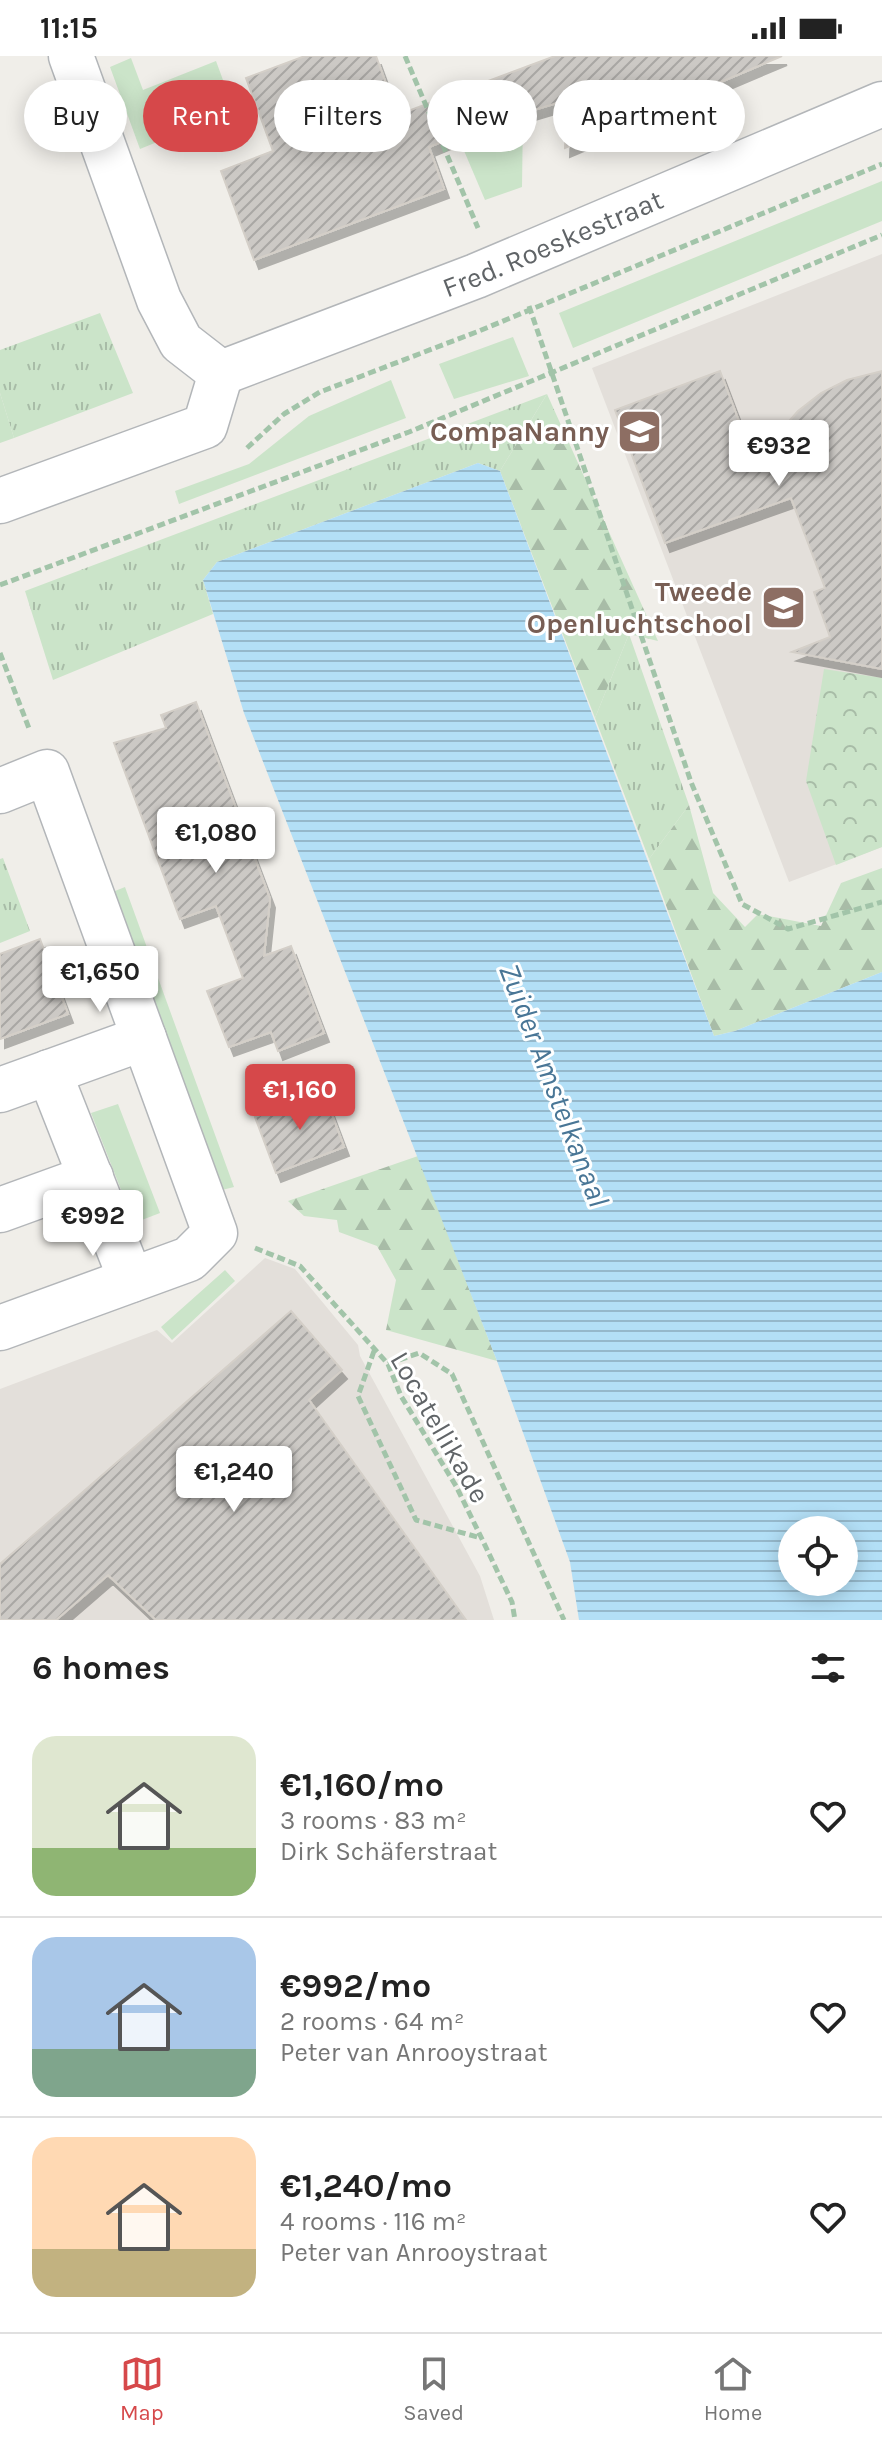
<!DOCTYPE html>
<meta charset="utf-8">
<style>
body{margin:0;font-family:Karla,sans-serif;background:#f6f6f6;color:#222;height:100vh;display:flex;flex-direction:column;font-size:30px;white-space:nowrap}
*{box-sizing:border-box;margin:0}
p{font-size:26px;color:#767676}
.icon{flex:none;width:44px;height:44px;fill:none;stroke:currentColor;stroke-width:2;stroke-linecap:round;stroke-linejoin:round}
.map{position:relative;height:1564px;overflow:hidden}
.sheet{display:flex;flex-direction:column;background:#fff;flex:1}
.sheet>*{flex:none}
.hud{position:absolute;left:24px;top:24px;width:834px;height:72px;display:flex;gap:16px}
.tools{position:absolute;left:778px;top:1460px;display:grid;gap:16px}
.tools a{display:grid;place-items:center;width:80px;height:80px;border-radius:50%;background:#fff;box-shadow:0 4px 20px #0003;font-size:40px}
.price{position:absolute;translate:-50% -68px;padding:0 18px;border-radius:8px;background:#fff;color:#222;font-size:26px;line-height:52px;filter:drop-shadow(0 2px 4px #0008)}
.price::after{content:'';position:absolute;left:50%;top:48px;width:24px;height:18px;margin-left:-12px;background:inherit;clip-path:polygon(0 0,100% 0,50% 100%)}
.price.active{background:#d6484a;color:#fff}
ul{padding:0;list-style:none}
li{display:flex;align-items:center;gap:24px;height:200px;padding:0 32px}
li+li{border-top:2px solid #e0e0e0}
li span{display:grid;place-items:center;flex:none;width:224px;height:160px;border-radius:24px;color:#555}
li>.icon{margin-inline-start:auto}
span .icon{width:96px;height:96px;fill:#fffc;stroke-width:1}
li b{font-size:34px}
h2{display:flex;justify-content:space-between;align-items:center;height:96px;padding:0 32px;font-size:34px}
.chip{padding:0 28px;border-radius:36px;background:#fff;box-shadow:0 4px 20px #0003;font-size:28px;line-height:72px}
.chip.active{background:#d6484a;color:#fff}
.status{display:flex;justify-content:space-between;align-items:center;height:56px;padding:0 40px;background:#fff;direction:ltr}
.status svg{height:22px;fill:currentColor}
.tab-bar{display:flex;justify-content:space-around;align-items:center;height:112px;border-top:2px solid #e0e0e0;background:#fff;font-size:22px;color:#767676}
.tab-bar a{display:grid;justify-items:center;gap:4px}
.tab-bar .active{color:#d6484a}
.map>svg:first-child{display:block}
.education{fill:#e3dfda}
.grass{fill:url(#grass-tufts)}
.forest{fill:url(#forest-firs)}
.park{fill:url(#park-crowns)}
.garden{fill:#cbe4c9}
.water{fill:url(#water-rules);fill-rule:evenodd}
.building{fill:url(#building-hatch);stroke:#d4cfc8;stroke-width:2;filter:url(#shadow)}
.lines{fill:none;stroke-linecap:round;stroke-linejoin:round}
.minor-casing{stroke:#b3b6b9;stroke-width:47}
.path{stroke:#a2c4a9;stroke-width:5;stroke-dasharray:8 4;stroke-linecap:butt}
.minor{stroke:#fff;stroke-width:44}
.labels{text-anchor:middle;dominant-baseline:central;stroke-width:6;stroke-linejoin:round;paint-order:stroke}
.street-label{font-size:28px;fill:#606467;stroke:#fff}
.education-label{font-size:28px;font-weight:bold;fill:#785e54;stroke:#fff;text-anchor:end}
.water-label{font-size:30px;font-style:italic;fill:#497696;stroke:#fff}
</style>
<div class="status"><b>11:15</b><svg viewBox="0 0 49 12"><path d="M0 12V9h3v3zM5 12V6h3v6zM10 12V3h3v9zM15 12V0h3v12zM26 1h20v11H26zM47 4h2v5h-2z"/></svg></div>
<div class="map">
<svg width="882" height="1564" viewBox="0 0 882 1564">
<defs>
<pattern id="grass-tufts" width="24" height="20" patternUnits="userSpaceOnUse" patternTransform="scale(2)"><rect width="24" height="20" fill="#cbe4c9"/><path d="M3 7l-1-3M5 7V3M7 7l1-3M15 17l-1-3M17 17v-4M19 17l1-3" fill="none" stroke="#a8bca7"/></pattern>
<pattern id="forest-firs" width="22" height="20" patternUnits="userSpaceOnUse" patternTransform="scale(2)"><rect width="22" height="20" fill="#cbe4c9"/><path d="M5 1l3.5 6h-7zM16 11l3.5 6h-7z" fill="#a8bca7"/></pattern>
<pattern id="park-crowns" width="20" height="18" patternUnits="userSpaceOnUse" patternTransform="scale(2)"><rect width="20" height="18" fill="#cbe4c9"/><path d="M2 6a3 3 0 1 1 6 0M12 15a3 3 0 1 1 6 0" fill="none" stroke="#a8bca7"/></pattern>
<pattern id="water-rules" width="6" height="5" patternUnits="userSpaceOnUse" patternTransform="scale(2)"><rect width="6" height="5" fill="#b3dff6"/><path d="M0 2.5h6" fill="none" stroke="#95b8cb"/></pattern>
<pattern id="building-hatch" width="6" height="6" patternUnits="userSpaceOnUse" patternTransform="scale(2)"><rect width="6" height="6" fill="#ccc9c5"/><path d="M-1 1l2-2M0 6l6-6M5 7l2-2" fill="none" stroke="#a9a7a4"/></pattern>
<filter id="shadow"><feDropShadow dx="5" dy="9" stdDeviation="0" flood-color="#0004"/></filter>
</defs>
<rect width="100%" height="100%" fill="#f0eee9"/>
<path class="education" d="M882,198V791L789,826L592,312Z
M265,1202L295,1213L358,1289L360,1300L480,1520L494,1564H0V1333L157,1274L172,1287Z"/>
<path class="grass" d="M100,257L133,337L14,382L0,337V294Z
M547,338L500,415L478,407L217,506L203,524L213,558L53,624L25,535Z
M629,578L689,749L649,803L595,662Z
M3,802L30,875L0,887V803Z"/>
<path class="forest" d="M547,338L658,585L629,578L595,662L500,415Z
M689,749L713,837L745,871L758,858L821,870L841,827L882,812V916L735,975L714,980L649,803Z
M418,1100L497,1305L386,1274L396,1224L377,1190L339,1176L337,1164L304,1160L288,1145Z"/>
<path class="park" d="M824,613L882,622V791L836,809L806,725Z"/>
<path class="garden" d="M131,2L143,34L216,5L223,24L150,51L162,84L140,93L110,11Z
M523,59L522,131L485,144L459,83Z
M882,125V165L573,292L559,257Z
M513,281L529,320L454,343L439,308Z
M391,324L406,362L179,448L175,435L249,408L309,360Z
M0,337L14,382L0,387Z
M125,831L234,1131L222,1134L110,837Z
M118,1048L160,1157L134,1167L91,1057Z
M225,1214L235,1225L172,1284L161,1271Z"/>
<path class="water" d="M478,407L500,415L714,980L735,975L882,916V1564H579L570,1506L497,1305L244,657L203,524L217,506ZM844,1474V1526H792V1474Z"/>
<path class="building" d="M305,0H376L394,50L399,48L403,57L555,0H782L565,92L567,44L524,57V52L429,91L444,133L254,204L221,115L273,95L246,22Z
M720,315L754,405L798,355L821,337L847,324L882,315V613L792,596L830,581L814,536L825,532L791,442L665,487L615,354Z
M196,646L270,843L264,900L291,890L324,977L278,995L271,976L229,991L207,935L243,922L216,850L180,863L114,687L166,672L161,659Z
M40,883L68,958L0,983V898Z
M323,1035L344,1091L276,1117L255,1061Z
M291,1255L342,1314L309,1344L466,1564H156L108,1519L56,1564H0V1508Z"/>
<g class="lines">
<defs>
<g id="minor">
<path d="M71,0L159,244L181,286L221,317"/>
<path id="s1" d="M221,317L476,220L882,48"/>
<path d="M0,445L205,370L221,317"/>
<path d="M0,735L47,716L215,1177L189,1203L0,1272"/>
<path d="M49,1016L131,1224"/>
<path d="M0,1034L144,982"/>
<path d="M0,1154L91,1121"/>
</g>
</defs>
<use href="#minor" class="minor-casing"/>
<path class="path" d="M405,0L478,172
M529,250L691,726L742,848L788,873L882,846
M247,392L284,358L320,336L479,275L882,108
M0,529L409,376L882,179
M0,597L30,675
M255,1192L300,1210L388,1308L401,1340L456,1430L482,1483L512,1546L515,1564
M374,1295L358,1340L416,1464L481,1482
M388,1308L419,1297L452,1318L564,1564"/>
<use href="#minor" class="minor"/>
</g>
<defs>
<symbol id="school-square" viewBox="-11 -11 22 22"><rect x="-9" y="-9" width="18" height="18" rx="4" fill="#8d6e63" stroke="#fff"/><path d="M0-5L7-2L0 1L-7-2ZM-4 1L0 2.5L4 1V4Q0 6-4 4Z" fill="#fff"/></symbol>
</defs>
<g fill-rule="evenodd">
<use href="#school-square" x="614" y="350" width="51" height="51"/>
<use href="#school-square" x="758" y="526" width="51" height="51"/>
</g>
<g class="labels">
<g class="street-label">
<text stroke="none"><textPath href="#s1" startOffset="356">Fred. Roeskestraat</textPath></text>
<text transform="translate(440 1371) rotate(60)">Locatellikade</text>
</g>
<g class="education-label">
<text x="609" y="375">CompaNanny</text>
<text x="752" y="535">Tweede<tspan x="752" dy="32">Openluchtschool</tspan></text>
</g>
<g class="water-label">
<text transform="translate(554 1029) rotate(69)">Zuider Amstelkanaal</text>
</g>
</g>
</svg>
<div class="tools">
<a><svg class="icon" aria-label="locate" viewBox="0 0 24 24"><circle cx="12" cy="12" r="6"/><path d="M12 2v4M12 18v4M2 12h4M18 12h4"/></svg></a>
</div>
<b class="price" style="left:779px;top:432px">€932</b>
<b class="price" style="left:216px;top:819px">€1,080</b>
<b class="price" style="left:100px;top:958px">€1,650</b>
<b class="price active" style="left:300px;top:1076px">€1,160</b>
<b class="price" style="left:93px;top:1202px">€992</b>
<b class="price" style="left:234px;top:1458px">€1,240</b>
<div class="hud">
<a class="chip">Buy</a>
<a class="chip active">Rent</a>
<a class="chip">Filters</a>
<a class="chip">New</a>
<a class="chip">Apartment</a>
</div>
</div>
<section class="sheet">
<h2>6 homes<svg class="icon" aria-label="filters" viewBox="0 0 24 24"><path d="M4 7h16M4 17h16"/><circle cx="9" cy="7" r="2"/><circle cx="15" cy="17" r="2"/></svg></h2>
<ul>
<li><span style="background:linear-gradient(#dfe7d0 70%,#8fb573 0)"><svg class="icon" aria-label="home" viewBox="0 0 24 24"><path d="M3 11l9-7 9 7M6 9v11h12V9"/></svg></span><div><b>€1,160/mo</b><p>3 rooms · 83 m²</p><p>Dirk Schäferstraat</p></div><svg class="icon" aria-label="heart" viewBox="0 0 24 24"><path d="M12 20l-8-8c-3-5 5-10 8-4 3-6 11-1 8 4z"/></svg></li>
<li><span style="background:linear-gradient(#a9c7e8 70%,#7fa58c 0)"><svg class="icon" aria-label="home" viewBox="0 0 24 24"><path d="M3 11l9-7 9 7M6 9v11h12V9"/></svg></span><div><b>€992/mo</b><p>2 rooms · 64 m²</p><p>Peter van Anrooystraat</p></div><svg class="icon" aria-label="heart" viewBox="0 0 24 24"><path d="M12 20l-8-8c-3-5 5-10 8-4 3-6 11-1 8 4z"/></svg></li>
<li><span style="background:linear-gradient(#ffd9b3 70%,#c2b280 0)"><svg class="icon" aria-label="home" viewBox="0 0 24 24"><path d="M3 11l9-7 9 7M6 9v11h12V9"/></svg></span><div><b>€1,240/mo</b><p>4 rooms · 116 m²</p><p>Peter van Anrooystraat</p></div><svg class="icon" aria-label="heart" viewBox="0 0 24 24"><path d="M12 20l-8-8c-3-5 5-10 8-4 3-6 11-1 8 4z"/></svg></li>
</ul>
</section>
<nav class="tab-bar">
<a class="active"><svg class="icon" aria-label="map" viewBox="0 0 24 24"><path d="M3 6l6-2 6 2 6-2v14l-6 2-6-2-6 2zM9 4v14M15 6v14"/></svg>Map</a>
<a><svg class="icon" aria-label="saved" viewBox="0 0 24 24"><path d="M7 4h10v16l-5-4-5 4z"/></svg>Saved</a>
<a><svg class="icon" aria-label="home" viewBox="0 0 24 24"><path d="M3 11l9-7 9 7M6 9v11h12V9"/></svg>Home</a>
</nav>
